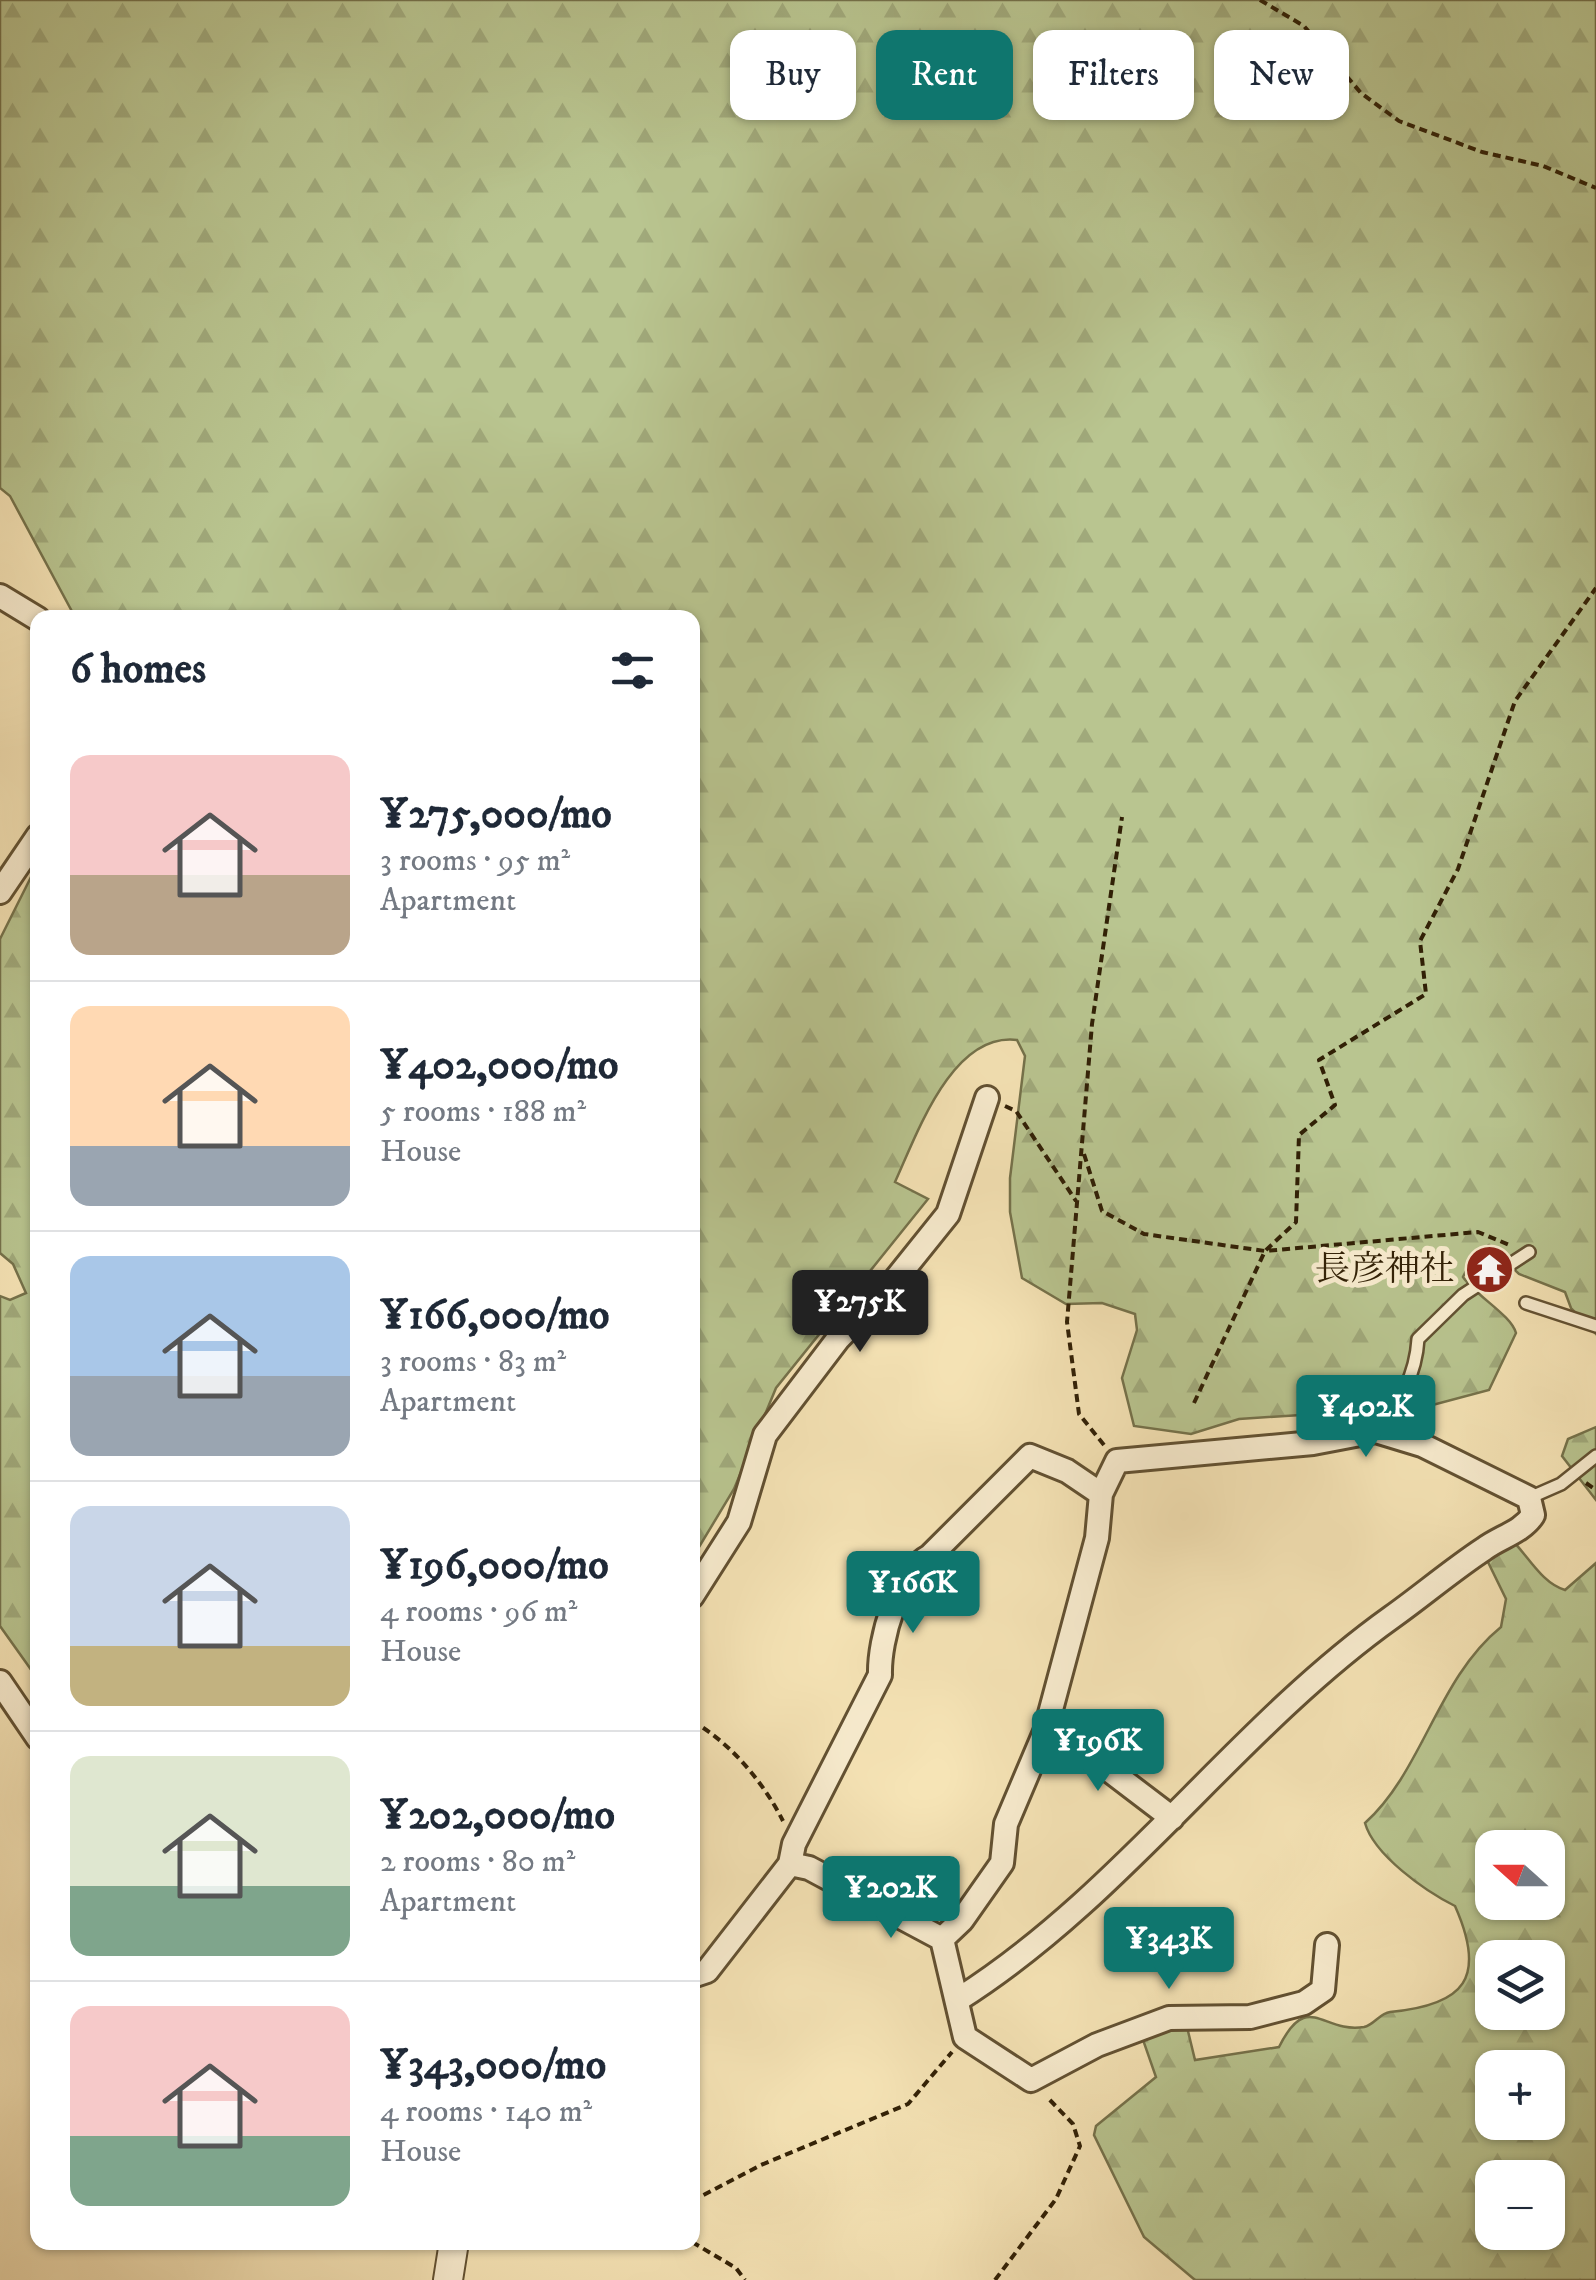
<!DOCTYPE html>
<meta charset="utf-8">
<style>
body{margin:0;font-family:"IM FELL DW Pica","Noto Serif JP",serif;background:#f2f2f3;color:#1f2937;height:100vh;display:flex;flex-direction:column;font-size:38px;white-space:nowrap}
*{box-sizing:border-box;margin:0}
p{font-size:32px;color:#747a83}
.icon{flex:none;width:55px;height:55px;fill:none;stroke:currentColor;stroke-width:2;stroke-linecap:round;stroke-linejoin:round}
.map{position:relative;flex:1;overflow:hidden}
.details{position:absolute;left:30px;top:610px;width:670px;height:1640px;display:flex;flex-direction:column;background:#fff;border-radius:20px;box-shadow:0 2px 8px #0004}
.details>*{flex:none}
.guide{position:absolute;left:730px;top:30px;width:715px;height:90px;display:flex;gap:20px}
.needle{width:65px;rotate:291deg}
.tools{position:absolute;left:1475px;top:1830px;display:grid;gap:20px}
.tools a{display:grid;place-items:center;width:90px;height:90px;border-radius:20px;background:#fff;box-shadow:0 2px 8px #0004;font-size:50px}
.price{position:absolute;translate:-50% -85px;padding:0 22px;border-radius:10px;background:#0f766e;color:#fff;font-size:32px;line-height:65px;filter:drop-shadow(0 2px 5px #0008)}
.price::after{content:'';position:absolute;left:50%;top:60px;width:30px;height:22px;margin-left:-15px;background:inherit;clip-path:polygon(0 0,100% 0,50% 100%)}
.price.selected{background:#222;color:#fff}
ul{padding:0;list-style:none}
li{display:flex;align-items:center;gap:30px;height:250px;padding:0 40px}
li+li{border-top:2px solid #e0e1e3}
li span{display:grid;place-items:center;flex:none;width:280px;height:200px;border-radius:20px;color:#555}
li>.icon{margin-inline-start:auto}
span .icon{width:120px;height:120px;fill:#fffc;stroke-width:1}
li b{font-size:42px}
h2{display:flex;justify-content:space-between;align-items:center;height:120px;padding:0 40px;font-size:42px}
.chip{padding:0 35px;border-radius:20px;background:#fff;box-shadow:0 2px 8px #0004;font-size:35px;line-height:90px}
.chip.selected{background:#0f766e;color:#fff}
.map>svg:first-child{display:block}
.forest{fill:url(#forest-firs);stroke:#75724b;stroke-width:2.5;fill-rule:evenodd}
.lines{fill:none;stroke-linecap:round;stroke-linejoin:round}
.service-casing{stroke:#625132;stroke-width:16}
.minor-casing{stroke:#625132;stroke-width:28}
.tertiary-casing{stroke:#625132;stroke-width:32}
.path{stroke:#312006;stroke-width:4;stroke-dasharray:8 5;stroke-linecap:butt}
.service{stroke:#f9edd0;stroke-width:11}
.minor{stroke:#f9edd0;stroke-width:22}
.tertiary{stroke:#f9edd0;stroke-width:28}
.labels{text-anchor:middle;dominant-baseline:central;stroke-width:10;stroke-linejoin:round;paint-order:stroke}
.poi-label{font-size:35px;fill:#312006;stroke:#f9edd0;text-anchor:end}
</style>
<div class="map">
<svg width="1596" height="2280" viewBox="0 0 1596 2280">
<defs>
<pattern id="forest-firs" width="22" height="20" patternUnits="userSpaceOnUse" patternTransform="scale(2.5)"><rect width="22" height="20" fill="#b9c590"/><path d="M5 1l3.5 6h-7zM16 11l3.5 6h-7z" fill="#a0a97b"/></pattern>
</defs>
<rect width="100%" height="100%" fill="#f6e4b6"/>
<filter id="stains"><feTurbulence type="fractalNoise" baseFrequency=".002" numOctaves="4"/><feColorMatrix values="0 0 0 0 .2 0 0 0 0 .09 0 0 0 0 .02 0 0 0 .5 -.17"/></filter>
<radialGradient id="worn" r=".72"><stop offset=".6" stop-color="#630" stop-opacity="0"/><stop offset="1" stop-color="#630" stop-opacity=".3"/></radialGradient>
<path class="forest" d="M0,0H1596V1334L1571,1308L1565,1292L1519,1274L1489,1245L1475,1253L1463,1277C1477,1297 1511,1315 1516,1333L1489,1390L1425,1407L1239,1419L1191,1434L1134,1426L1122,1378L1137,1330L1135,1314L1102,1303L1066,1304L1022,1278L1010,1212V1178L1025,1056L1017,1040C952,1032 917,1134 895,1182L928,1199L776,1388L734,1489L693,1557L692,618L75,617L10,496L0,488Z
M37,865V1678L0,1626V1296L10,1300L26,1293L13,1264L0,1253V939Z
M1596,1427V1500L1562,1456L1568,1439Z
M1509,1537C1528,1555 1541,1583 1565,1590L1596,1563V2280H1195L1144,2237L1094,2135L1096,2126L1156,2077L1142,2037L1187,2027L1195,2060L1279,2047C1308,1989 1322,2034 1364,2027C1374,2025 1380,2013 1390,2012C1465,2005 1487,1978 1455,1906C1425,1891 1374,1855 1365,1823C1423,1771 1437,1679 1501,1627L1506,1599L1487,1560ZM1492,1848H1548V1902H1492ZM1492,1958H1548V2012H1492ZM1492,2068H1548V2122H1492ZM1492,2178H1548V2232H1492Z"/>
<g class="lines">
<defs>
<path id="service" d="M1526,1303L1596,1326
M1376,1431C1400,1406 1416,1373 1418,1339L1463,1295L1529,1252
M1529,1498L1561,1484L1596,1456"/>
<path id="minor" d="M0,596L38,619
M0,892L38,836
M692,1596L739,1522L765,1435L838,1339L891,1285L948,1214L987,1098
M0,1682L38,1738
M1045,1732L1084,1751L1172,1818
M790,1864L809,1868L942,1939L965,2037L1031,2080L1097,2045L1169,2018L1250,2017L1304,2003L1323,1990L1327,1945
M942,1939L962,1920L1002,1863L1006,1824L1045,1732L1097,1538L1101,1494L1117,1461L1313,1443L1376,1431L1422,1445L1529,1498L1533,1515C1522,1532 1500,1537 1484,1549C1452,1570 1423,1595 1392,1617C1235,1729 1123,1895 959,1999
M692,1976L707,1971L790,1864L794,1844L880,1675C879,1639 898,1573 930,1556L1030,1456L1067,1471L1101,1494"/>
<path id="tertiary" d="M448,2280L454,2242"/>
</defs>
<use href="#service" class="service-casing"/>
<use href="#minor" class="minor-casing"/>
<use href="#tertiary" class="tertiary-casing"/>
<path class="path" d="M1260,0L1304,26L1361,93L1399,121L1482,152L1543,166L1596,188
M1005,1106L1016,1111L1076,1201
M1084,1154L1102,1211L1144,1234L1265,1251L1478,1232L1512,1246
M1194,1403L1265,1251L1296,1222L1299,1135L1335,1105L1319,1060L1426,994L1420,941L1458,869L1515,701L1596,588
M1104,1445L1079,1414L1067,1322L1092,1024L1122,817
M1586,1483L1596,1490
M692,1721C730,1742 764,1783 783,1821
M692,2201L761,2165L908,2104L952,2052
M692,2242L736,2268L745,2280
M995,2280L1056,2199L1080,2146L1073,2124L1047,2097"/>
<use href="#service" class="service"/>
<use href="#minor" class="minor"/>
<use href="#tertiary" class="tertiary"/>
</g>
<defs>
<symbol id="temple-disc" viewBox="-11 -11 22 22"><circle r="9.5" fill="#8f2418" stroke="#f9edd0"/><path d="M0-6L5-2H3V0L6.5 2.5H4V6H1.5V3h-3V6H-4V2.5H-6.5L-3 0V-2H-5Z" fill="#fff"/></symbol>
</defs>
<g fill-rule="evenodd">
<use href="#temple-disc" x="1462" y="1242" width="55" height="55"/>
</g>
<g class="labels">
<g class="poi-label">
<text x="1455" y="1270">長彦神社</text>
</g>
</g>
<rect width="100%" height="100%" filter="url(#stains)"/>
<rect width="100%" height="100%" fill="url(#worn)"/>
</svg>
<div class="tools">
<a><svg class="needle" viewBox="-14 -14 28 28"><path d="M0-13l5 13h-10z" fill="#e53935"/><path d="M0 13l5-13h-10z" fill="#747a83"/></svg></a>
<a><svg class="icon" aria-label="layers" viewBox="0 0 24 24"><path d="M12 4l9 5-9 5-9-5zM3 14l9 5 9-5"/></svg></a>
<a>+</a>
<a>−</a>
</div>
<b class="price selected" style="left:860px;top:1355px">¥275K</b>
<b class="price" style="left:1366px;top:1460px">¥402K</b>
<b class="price" style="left:913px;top:1636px">¥166K</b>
<b class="price" style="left:1098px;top:1794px">¥196K</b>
<b class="price" style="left:891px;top:1941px">¥202K</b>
<b class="price" style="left:1169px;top:1992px">¥343K</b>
<div class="guide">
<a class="chip">Buy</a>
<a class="chip selected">Rent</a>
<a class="chip">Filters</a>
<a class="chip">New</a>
</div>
<section class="details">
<h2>6 homes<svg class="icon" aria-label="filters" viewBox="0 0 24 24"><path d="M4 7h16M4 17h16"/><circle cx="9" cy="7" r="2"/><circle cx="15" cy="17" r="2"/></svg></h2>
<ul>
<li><span style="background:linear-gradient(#f6c9c9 60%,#b9a48a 0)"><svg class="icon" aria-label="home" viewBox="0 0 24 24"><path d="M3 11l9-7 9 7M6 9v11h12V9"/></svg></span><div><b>¥275,000/mo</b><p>3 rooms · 95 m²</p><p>Apartment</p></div></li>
<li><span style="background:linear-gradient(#ffd9b3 70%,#9aa5b1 0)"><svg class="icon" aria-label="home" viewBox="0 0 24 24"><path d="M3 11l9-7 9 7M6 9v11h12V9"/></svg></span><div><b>¥402,000/mo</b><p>5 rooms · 188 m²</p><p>House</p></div></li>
<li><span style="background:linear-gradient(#a9c7e8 60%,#9aa5b1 0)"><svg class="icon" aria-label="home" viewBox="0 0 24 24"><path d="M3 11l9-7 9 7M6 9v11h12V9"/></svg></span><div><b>¥166,000/mo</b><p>3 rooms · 83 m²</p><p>Apartment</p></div></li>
<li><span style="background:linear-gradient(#c9d6e8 70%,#c2b280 0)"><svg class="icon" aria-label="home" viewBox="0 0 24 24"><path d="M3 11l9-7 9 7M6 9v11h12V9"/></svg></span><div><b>¥196,000/mo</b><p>4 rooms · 96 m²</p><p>House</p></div></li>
<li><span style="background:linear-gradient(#dfe7d0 65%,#7fa58c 0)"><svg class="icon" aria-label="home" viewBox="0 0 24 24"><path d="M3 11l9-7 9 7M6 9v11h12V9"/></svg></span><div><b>¥202,000/mo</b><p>2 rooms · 80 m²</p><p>Apartment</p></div></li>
<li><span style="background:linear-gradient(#f6c9c9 65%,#7fa58c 0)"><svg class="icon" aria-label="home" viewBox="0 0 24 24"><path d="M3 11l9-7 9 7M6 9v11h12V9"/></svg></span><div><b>¥343,000/mo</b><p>4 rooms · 140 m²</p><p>House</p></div></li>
</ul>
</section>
</div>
